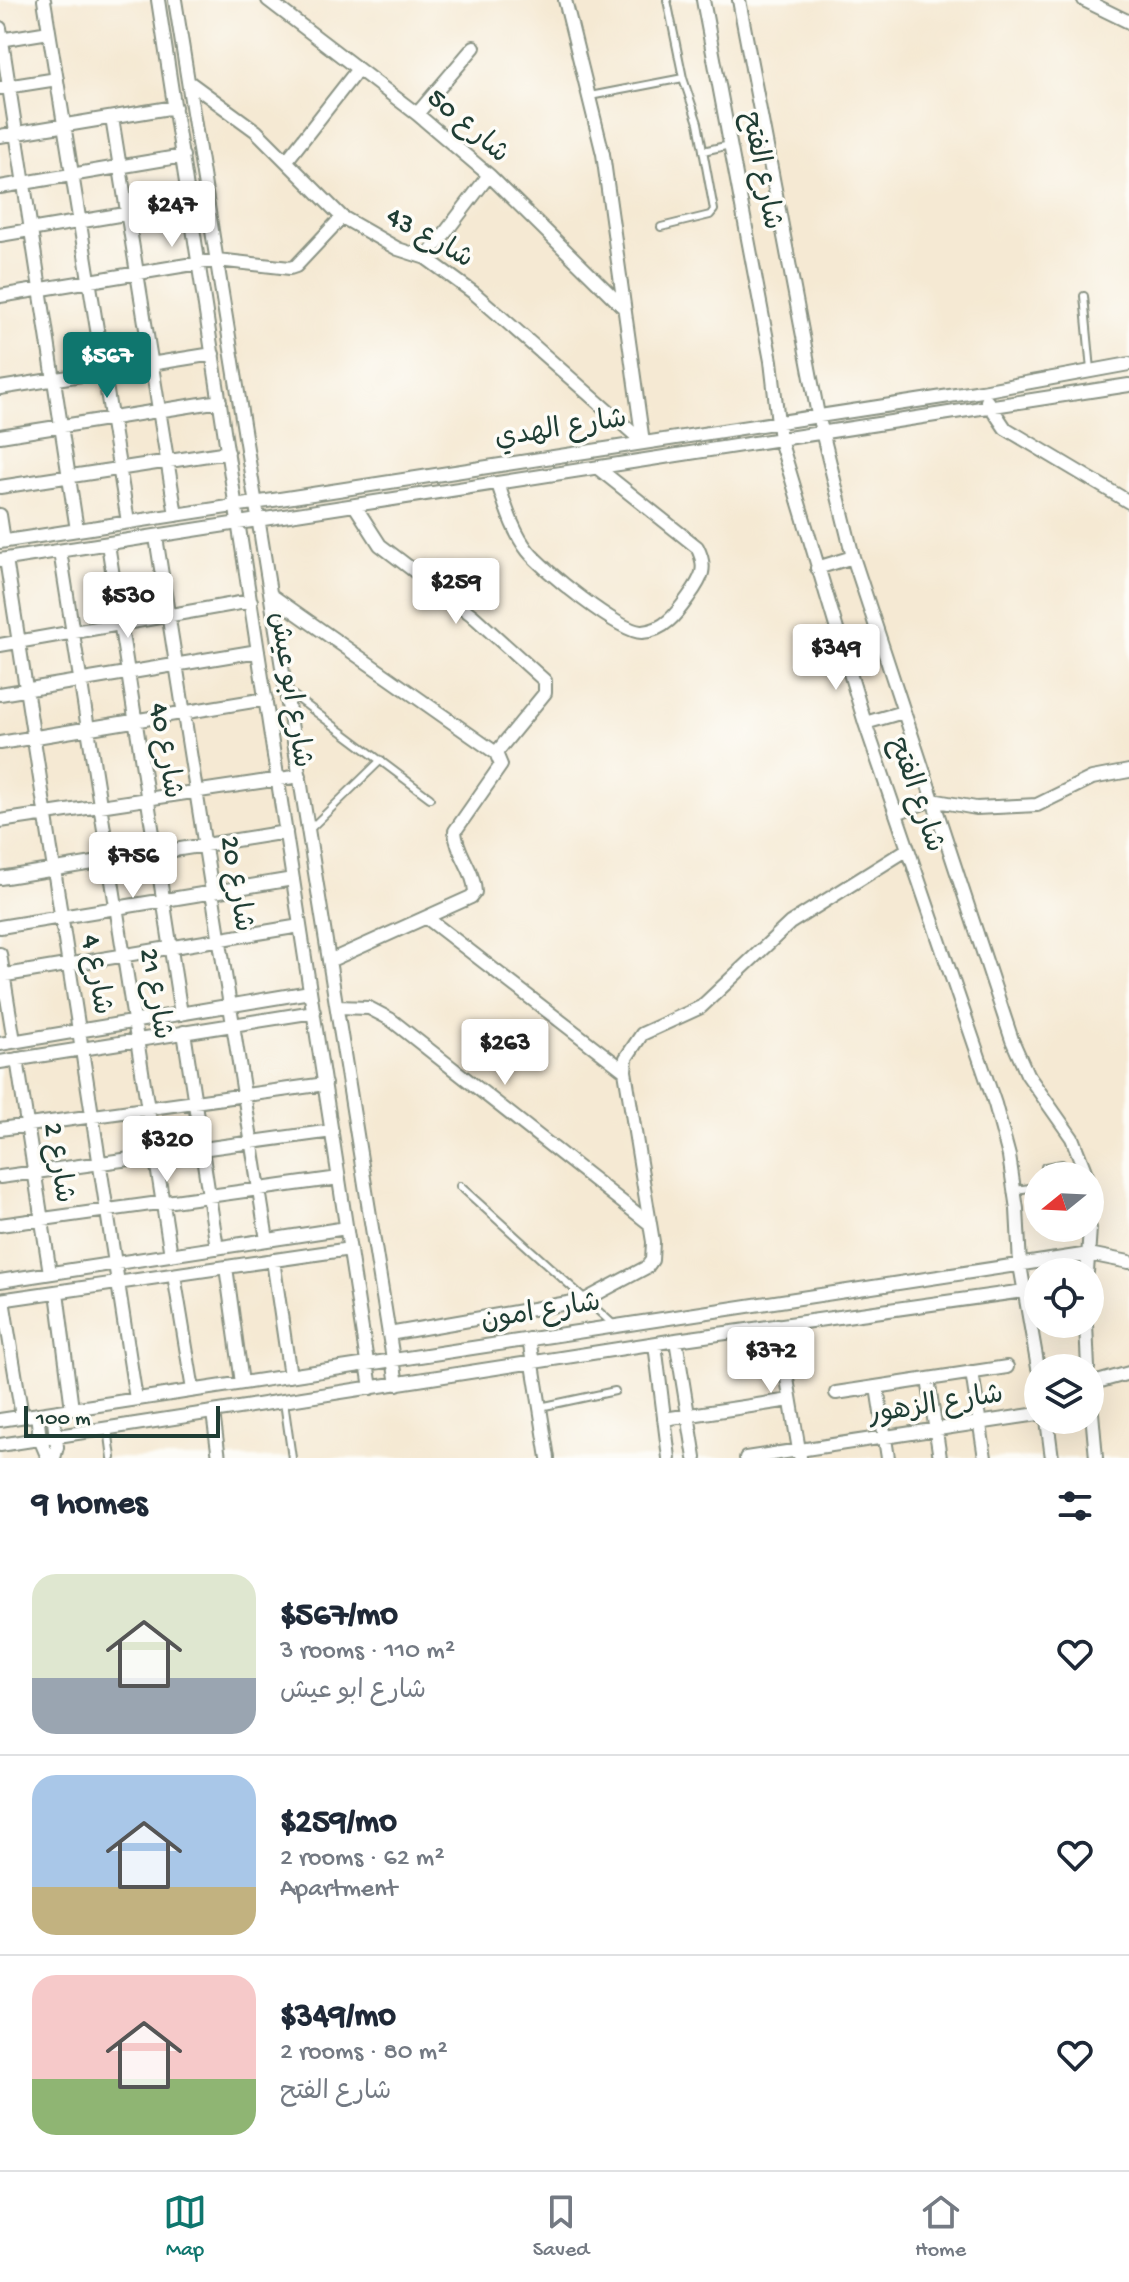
<!DOCTYPE html>
<meta charset="utf-8">
<style>
body{margin:0;font-family:"Gochi Hand","Playpen Sans Arabic",sans-serif;background:#f6f6f7;color:#1f2937;height:100vh;display:flex;flex-direction:column;font-size:30px;white-space:nowrap}
*{box-sizing:border-box;margin:0}
p{font-size:26px;color:#747a83}
.icon{flex:none;width:44px;height:44px;fill:none;stroke:currentColor;stroke-width:2;stroke-linecap:round;stroke-linejoin:round}
.map{position:relative;height:1458px;overflow:hidden}
.panel{display:flex;flex-direction:column;background:#fff;flex:1}
.panel>*{flex:none}
.needle{width:52px;rotate:252deg}
.tools{position:absolute;left:1024px;top:1162px;display:grid;gap:16px}
.tools a{display:grid;place-items:center;width:80px;height:80px;border-radius:50%;background:#fff;box-shadow:0 8px 32px #0002;font-size:40px}
.scale{position:absolute;left:24px;bottom:20px;width:196px;box-sizing:border-box;padding-left:8px;border:4px solid #1f3d34;border-top:0;font-size:22px;line-height:28px;white-space:nowrap;color:#1f3d34;-webkit-text-stroke:6px #fdfcf7;paint-order:stroke}
.price{position:absolute;translate:-50% -68px;padding:0 18px;border-radius:8px;background:#fff;color:#222;font-size:26px;line-height:52px;filter:drop-shadow(0 2px 4px #0008)}
.price::after{content:'';position:absolute;left:50%;top:48px;width:24px;height:18px;margin-left:-12px;background:inherit;clip-path:polygon(0 0,100% 0,50% 100%)}
.price.active{background:#0f766e;color:#fff}
ul{padding:0;list-style:none}
li{display:flex;align-items:center;gap:24px;height:200px;padding:0 32px}
li+li{border-top:2px solid #e0e1e3}
li span{display:grid;place-items:center;flex:none;width:224px;height:160px;border-radius:24px;color:#555}
li>.icon{margin-inline-start:auto}
span .icon{width:96px;height:96px;fill:#fffc;stroke-width:1}
li b{font-size:34px}
h2{display:flex;justify-content:space-between;align-items:center;height:96px;padding:0 32px;font-size:34px}
.dock{display:flex;justify-content:space-around;align-items:center;height:112px;border-top:2px solid #e0e1e3;background:#fff;font-size:22px;color:#747a83}
.dock a{display:grid;justify-items:center;gap:4px}
.dock .active{color:#0f766e}
.map>svg:first-child{display:block}
.lines{fill:none;stroke-linecap:round;stroke-linejoin:round}
.service-casing{stroke:#8a9384;stroke-width:10}
.minor-casing{stroke:#8a9384;stroke-width:16}
.service{stroke:#fff;stroke-width:6}
.minor{stroke:#fff;stroke-width:12}
.labels{text-anchor:middle;dominant-baseline:central;stroke-width:7;stroke-linejoin:round;paint-order:stroke}
.street-label{font-size:28px;fill:#1f3d34;stroke:#fdfcf7}
</style>
<div class="map">
<svg width="1129" height="1458" viewBox="0 0 1129 1458">
<rect width="100%" height="100%" fill="#fdfcf7"/>
<filter id="ink" filterUnits="userSpaceOnUse"><feTurbulence type="fractalNoise" baseFrequency=".0125" numOctaves="2"/><feDisplacementMap in="SourceGraphic" scale="16" xChannelSelector="R" yChannelSelector="G"/><feConvolveMatrix kernelMatrix="1 2 1 2 8 2 1 2 1" color-interpolation-filters="sRGB"/></filter>
<filter id="wash" filterUnits="userSpaceOnUse"><feTurbulence type="fractalNoise" baseFrequency=".006" numOctaves="4" result="noise"/><feDisplacementMap in="SourceGraphic" scale="32" xChannelSelector="R" yChannelSelector="G"/><feGaussianBlur stdDeviation="1.8" result="paint"/><feColorMatrix in="noise" values="0 0 0 0 0 0 0 0 0 0 0 0 0 0 0 0 0 1.4 0 .05"/><feComposite in="paint" operator="in"/></filter>
<g filter="url(#wash)">
<rect width="100%" height="100%" fill="#f5e9d3"/>
</g>
<g filter="url(#ink)">
<g class="lines">
<defs>
<path id="service" d="M590,96L683,78
M703,151L730,145
M661,227L710,215L714,210L698,123L683,78L667,0
M1084,296L1091,370
M289,692L430,798
M309,830L381,760
M1044,1176L1045,1167L1062,1164
M460,1186L615,1326
M1015,1190L1038,1187
M284,1402L292,1458
M540,1407L615,1391
M108,1428L112,1458"/>
<path id="minor" d="M44,0L128,522
M158,0L371,1388
M175,0L397,1384
M268,0L417,114L489,175L622,306
M565,0L603,154L643,442
M703,0L771,361L780,440L865,723L995,1104L1009,1156L1017,1209L1020,1265L1038,1368
M739,0L818,415L853,557L1012,1040L1027,1074L1072,1138L1087,1176
M1084,0L1129,22
M0,28L77,530
M0,40L49,32
M189,82L256,131L342,217L398,249L426,258L474,293L643,442
M0,88L57,79
M417,114L474,47
M112,118L176,515
M0,136L175,107
M287,160L358,69
M0,187L183,156
M0,235L190,203
M426,258L489,175
M0,296L217,260L290,268L296,266L342,217
M0,388L213,354
M987,401L1005,428L1129,502
M0,436L220,401
M498,484C506,507 513,532 528,551C542,569 621,633 642,632C665,631 677,613 689,596C702,578 708,568 697,547L599,469
M0,487L228,452
M355,506L380,545L472,615L545,681V693L496,753
M0,515L4,541
M156,537L267,1240
M0,542L982,391L1129,364
M108,544L181,1014
M60,551L171,1255
M6,559L136,1399
M0,560L1129,385
M817,568L853,557
M271,595L496,753L501,765L455,831C456,853 474,869 475,892L471,897L329,961
M0,645L251,601
M0,694L258,651
M865,723L903,712
M0,743L266,699
M896,813L932,800L976,808L1037,805L1092,778L1129,771
M0,821L300,776
M0,878L286,832
M427,918L625,1071
M0,927L293,879
M0,954L14,1041
M0,976L300,926
M337,1007L369,1008L390,1019L650,1224
M184,1032L217,1248
M0,1044L310,992
M17,1059L50,1273
M0,1062L314,1012
M0,1129L325,1084
M0,1177L332,1131
M1090,1192V1217
M0,1225L339,1178
M273,1260L290,1376
M226,1267L242,1383
M1087,1272L1090,1228
M174,1275L193,1390
M0,1281L346,1228
M57,1292L72,1409
M0,1300L350,1249
M3,1300L22,1416
M1086,1324L1088,1368
M778,1325L800,1456
M389,1334L585,1300L647,1267L652,1260L653,1242L625,1071L626,1058L642,1034L701,1007L790,923L908,849
M529,1339L548,1458
M676,1340L695,1458
M655,1344L669,1458
M972,1372L985,1458
M928,1379L940,1458
M1090,1384L1129,1373
M877,1387L888,1458
M1090,1390L1096,1458
M836,1393L1007,1367
M53,1412L57,1447L54,1458
M213,1413L219,1458
M37,1414L40,1439L48,1458
M664,1419L790,1400
M0,1420L1089,1254L1129,1262
M1047,1420L1052,1458
M0,1445L676,1340L1038,1289
M746,1458L1038,1414"/>
</defs>
<use href="#service" class="service-casing"/>
<use href="#minor" class="minor-casing"/>
<use href="#service" class="service"/>
<use href="#minor" class="minor"/>
</g>
</g>
<g class="labels">
<g class="street-label">
<text transform="translate(467 127) rotate(41)">شارع 50</text>
<text transform="translate(760 171) rotate(79)">شارع الفتح</text>
<text transform="translate(429 239) rotate(30)">شارع 43</text>
<text transform="translate(561 430) rotate(-9)">شارع الهدي</text>
<text transform="translate(289 690) rotate(81)">شارع ابو عيش</text>
<text transform="translate(164 751) rotate(81)">شارع 40</text>
<text transform="translate(915 795) rotate(71)">شارع الفتح</text>
<text transform="translate(235 884) rotate(81)">شارع 20</text>
<text transform="translate(95 975) rotate(81)">شارع 4</text>
<text transform="translate(154 994) rotate(81)">شارع 21</text>
<text transform="translate(57 1163) rotate(81)">شارع 2</text>
<text transform="translate(541 1313) rotate(-9)">شارع امون</text>
<text transform="translate(936 1406) rotate(-9)">شارع الزهور</text>
</g>
</g>
</svg>
<div class="tools">
<a><svg class="needle" viewBox="-14 -14 28 28"><path d="M0-13l5 13h-10z" fill="#e53935"/><path d="M0 13l5-13h-10z" fill="#747a83"/></svg></a>
<a><svg class="icon" aria-label="locate" viewBox="0 0 24 24"><circle cx="12" cy="12" r="6"/><path d="M12 2v4M12 18v4M2 12h4M18 12h4"/></svg></a>
<a><svg class="icon" aria-label="layers" viewBox="0 0 24 24"><path d="M12 4l9 5-9 5-9-5zM3 14l9 5 9-5"/></svg></a>
</div>
<div class="scale">100 m</div>
<b class="price" style="left:172px;top:249px">$247</b>
<b class="price active" style="left:107px;top:400px">$567</b>
<b class="price" style="left:456px;top:626px">$259</b>
<b class="price" style="left:128px;top:640px">$530</b>
<b class="price" style="left:836px;top:692px">$349</b>
<b class="price" style="left:133px;top:900px">$756</b>
<b class="price" style="left:505px;top:1087px">$263</b>
<b class="price" style="left:167px;top:1184px">$320</b>
<b class="price" style="left:771px;top:1395px">$372</b>
</div>
<section class="panel">
<h2>9 homes<svg class="icon" aria-label="filters" viewBox="0 0 24 24"><path d="M4 7h16M4 17h16"/><circle cx="9" cy="7" r="2"/><circle cx="15" cy="17" r="2"/></svg></h2>
<ul>
<li><span style="background:linear-gradient(#dfe7d0 65%,#9aa5b1 0)"><svg class="icon" aria-label="home" viewBox="0 0 24 24"><path d="M3 11l9-7 9 7M6 9v11h12V9"/></svg></span><div><b>$567/mo</b><p>3 rooms · 110 m²</p><p>شارع ابو عيش</p></div><svg class="icon" aria-label="heart" viewBox="0 0 24 24"><path d="M12 20l-8-8c-3-5 5-10 8-4 3-6 11-1 8 4z"/></svg></li>
<li><span style="background:linear-gradient(#a9c7e8 70%,#c2b280 0)"><svg class="icon" aria-label="home" viewBox="0 0 24 24"><path d="M3 11l9-7 9 7M6 9v11h12V9"/></svg></span><div><b>$259/mo</b><p>2 rooms · 62 m²</p><p>Apartment</p></div><svg class="icon" aria-label="heart" viewBox="0 0 24 24"><path d="M12 20l-8-8c-3-5 5-10 8-4 3-6 11-1 8 4z"/></svg></li>
<li><span style="background:linear-gradient(#f6c9c9 65%,#8fb573 0)"><svg class="icon" aria-label="home" viewBox="0 0 24 24"><path d="M3 11l9-7 9 7M6 9v11h12V9"/></svg></span><div><b>$349/mo</b><p>2 rooms · 80 m²</p><p>شارع الفتح</p></div><svg class="icon" aria-label="heart" viewBox="0 0 24 24"><path d="M12 20l-8-8c-3-5 5-10 8-4 3-6 11-1 8 4z"/></svg></li>
</ul>
</section>
<nav class="dock">
<a class="active"><svg class="icon" aria-label="map" viewBox="0 0 24 24"><path d="M3 6l6-2 6 2 6-2v14l-6 2-6-2-6 2zM9 4v14M15 6v14"/></svg>Map</a>
<a><svg class="icon" aria-label="saved" viewBox="0 0 24 24"><path d="M7 4h10v16l-5-4-5 4z"/></svg>Saved</a>
<a><svg class="icon" aria-label="home" viewBox="0 0 24 24"><path d="M3 11l9-7 9 7M6 9v11h12V9"/></svg>Home</a>
</nav>
